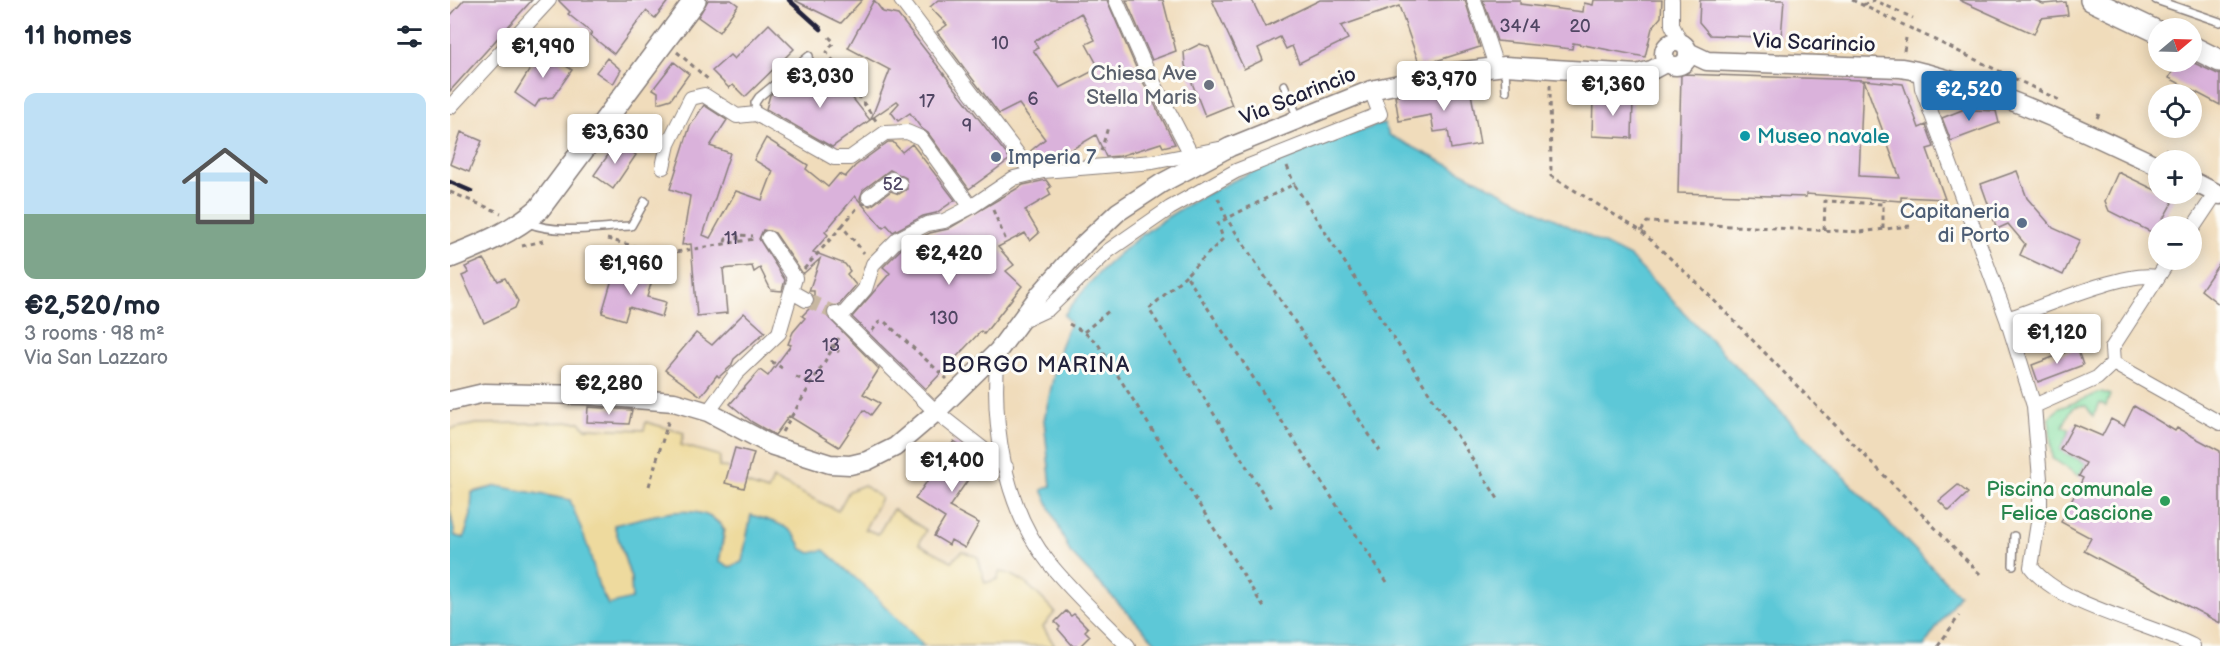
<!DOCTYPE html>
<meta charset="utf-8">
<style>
body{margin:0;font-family:"Balsamiq Sans",sans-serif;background:#f2f2f3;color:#1f2937;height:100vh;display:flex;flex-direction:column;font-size:22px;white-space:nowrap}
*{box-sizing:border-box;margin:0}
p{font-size:20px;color:#747a83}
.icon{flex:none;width:33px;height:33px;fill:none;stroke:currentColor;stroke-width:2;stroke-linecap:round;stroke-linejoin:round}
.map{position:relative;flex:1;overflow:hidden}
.sheet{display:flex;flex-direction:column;background:#fff;width:450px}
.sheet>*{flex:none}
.needle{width:39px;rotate:71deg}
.buttons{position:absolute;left:1698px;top:18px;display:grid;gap:12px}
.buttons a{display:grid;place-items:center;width:54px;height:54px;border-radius:50%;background:#fff;box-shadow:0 3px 15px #0003;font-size:30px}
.price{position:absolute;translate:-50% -51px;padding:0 14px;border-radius:6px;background:#fff;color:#222;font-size:20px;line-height:39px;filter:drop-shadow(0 2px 3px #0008)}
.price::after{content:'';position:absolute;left:50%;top:36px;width:18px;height:14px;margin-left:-9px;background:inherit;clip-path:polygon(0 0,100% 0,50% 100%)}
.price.current{background:#1f6fb2;color:#fff}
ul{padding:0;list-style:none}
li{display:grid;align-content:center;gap:12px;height:318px;padding:0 24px}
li+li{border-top:2px solid #e0e1e3}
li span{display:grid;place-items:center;height:186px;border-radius:12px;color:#555}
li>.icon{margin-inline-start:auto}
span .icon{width:108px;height:108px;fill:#fffc;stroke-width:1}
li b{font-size:26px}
h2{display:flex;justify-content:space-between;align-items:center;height:72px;padding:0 24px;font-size:26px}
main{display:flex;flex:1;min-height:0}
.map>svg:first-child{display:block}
.green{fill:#88e0a5;stroke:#558170;stroke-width:1.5}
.sand{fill:#eeda9e;stroke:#887e6c;stroke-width:1.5}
.water{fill:#5dc8d7;stroke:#407589;stroke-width:1.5}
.building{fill:#dab2db;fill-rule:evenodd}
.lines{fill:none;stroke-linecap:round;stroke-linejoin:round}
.street-tunnel{stroke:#c7b7a1;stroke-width:14;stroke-dasharray:14 7;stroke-linecap:butt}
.lane-casing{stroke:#897f7b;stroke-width:10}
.street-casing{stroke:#897f7b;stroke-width:16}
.secondary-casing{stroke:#897f7b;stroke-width:21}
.primary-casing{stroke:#897f7b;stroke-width:24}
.path{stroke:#897f7b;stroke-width:3;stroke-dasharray:4.5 4.5;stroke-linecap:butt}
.lane{stroke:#fff;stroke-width:7}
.street{stroke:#fff;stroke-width:14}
.secondary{stroke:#fff;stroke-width:18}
.primary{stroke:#fff;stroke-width:21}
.rail{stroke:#22223b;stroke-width:4.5}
.worship-dot{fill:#6b7280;stroke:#fdfcf7;stroke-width:2}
.culture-dot{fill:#0f9aa8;stroke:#fdfcf7;stroke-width:2}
.service-dot{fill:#5c6f8a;stroke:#fdfcf7;stroke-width:2}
.leisure-dot{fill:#2e9e5b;stroke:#fdfcf7;stroke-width:2}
.labels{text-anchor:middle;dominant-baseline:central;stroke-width:6;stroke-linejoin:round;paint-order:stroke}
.number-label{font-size:18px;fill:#504663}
.street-label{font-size:21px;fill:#22223b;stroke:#fdfcf7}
.worship-label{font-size:21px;fill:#5b616d;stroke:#fdfcf7;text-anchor:end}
.culture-label{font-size:21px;fill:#0d838f;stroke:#fdfcf7;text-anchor:start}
.service-label{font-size:21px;fill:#4e5e75;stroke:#fdfcf7;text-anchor:start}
.leisure-label{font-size:21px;fill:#27864d;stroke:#fdfcf7;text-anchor:end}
.neighbourhood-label{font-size:22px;letter-spacing:1.5px;fill:#22223b;stroke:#fdfcf7}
</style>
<main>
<section class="sheet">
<h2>11 homes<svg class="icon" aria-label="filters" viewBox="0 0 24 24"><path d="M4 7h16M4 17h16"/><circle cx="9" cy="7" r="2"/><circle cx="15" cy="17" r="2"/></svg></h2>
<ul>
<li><span style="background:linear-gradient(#bfe0f5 65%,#7fa58c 0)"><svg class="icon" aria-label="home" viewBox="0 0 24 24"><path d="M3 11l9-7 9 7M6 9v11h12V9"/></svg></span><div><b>€2,520/mo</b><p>3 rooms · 98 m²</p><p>Via San Lazzaro</p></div></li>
</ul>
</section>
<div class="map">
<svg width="1770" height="646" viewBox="0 0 1770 646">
<rect width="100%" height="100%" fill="#fdfcf7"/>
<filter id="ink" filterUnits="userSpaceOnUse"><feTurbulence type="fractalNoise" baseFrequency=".0167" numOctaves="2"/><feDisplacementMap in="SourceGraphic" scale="12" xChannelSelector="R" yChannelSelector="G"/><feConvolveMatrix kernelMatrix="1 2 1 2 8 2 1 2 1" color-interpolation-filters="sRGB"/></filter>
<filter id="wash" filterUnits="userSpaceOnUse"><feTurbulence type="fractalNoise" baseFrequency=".008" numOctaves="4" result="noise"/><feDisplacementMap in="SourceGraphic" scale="24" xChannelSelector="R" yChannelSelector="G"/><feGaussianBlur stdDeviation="1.35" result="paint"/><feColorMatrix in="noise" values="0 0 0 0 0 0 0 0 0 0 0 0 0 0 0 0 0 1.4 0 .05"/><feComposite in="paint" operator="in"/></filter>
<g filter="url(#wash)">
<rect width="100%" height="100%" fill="#f0dcbb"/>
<path class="green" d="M1652,392L1660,395L1656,406L1650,403L1643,416L1636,406C1620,403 1619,415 1613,426L1620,430L1610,450L1636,463L1629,476L1602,458L1599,417L1610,408Z"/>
<path class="sand" d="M130,422L135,428L194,430L196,422L234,433L231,445L270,456L269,467L283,468L281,479L318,491L323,479L388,511L399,491L414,485L431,498L415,529L428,534L443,509L476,530L469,544L502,561L512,551L528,557L535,583L548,579L549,572C570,572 591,598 605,612L593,627L605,646H473L361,553L352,550C344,525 324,522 301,515L292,562L280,567L269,562L275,530C253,496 197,518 164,525L181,579L182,600L159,605L149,587L120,500L47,486L22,492L21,515L14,538L5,536L0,510V429L26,424Z"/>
<path class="water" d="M934,123L939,135L1180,257L1509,595L1474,646H709L620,552L592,490L601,486L594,420L610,347L620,323L614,315C629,296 644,276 662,260C736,191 840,154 934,123Z
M47,486L120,500L139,550L149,587L158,605L182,599L181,578L164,525C196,518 253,496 274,530L269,562L280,567L292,562L301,515C325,522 343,525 352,549L361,553L374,550L421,592L474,646H0V510L5,536L14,538L21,515L22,493Z"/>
<g id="blocks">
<path class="building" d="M14,0H82L0,91V16Z
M108,0H219L205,18L196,11L164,54L140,35L142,33L118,14L120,12Z
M258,0H281L288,5L269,32L248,17Z
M344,0H412L391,23Z
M424,0L433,12L448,15L560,159L519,189L478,133L471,128L460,113L448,121L441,112L449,103L447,101L421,119L440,70L398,48Z
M488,0H657L687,70L725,144L713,147L711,143L670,156L656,157L646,135L602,161L586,163L578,153L595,139L569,104L549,114L487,32L497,25L480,7ZM631,13L645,40L636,44L649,68L610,88L583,50L588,48L584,41Z
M676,0H713L726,51L702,60Z
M762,0H802L815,27L870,0H1015L1030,47L970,66L949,6L891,26L898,39L849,63L842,46L836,49L830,37L808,48L813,60L794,69Z
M1033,0H1070V4L1133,12L1134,3L1143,5L1144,0H1212L1211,17L1202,28L1195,57L1123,43L1122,49L1047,41Z
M1250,0H1334L1331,38L1260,35L1249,22Z
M1509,0H1584L1593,4L1616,2L1618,15L1591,18L1584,34Z
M319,24L344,49L295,97L283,85L279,88L262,71L280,55L284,59Z
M750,44L759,47L782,105L755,116L735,65L734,52Z
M92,50L122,70L103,97L90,99L85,107L65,93Z
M157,58L171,70L163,84L146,72Z
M224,62L239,74L221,99L208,103V92L203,89Z
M1727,62H1742L1770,75V105L1719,78Z
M378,67L420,120L382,147L316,109L320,95L334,84L343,94Z
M1231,74L1413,80L1409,176L1450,178L1414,80L1453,84L1469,128L1476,125L1484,147L1477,149L1495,199L1451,197V201L1356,194V197L1228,193Z
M1019,82L1030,144L1001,149L998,130L984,132L981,115L949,121L945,96Z
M1143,97L1183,98L1182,138L1142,136Z
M254,105L277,120L260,146L280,153L253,235L260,238L286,191L312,200L323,171L304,160L316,138L358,165L356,169L378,187L389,174L395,177L405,166L438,142H443L452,152L462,144L505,200L486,213L473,216L443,232L437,225L433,228L405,196L375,232L378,235L363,252L395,264L400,271L397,274L406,285L389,305L378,307L377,316L429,369L413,394L430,403L421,415L414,410L389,447L339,416L325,435L302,422L280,404L310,370L318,376L341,345L338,344L343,332L355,318L352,316L364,304V291H359L370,259L353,274L325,233L313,230L309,239L335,280L332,291L321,290L310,268L304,272L302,266L273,269L277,313L247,316L241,244L232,245L240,196L220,189L240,126ZM440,170L456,178L457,189L449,194L441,191L421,206L412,203L410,198L413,190Z
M1522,106L1523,110L1546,111L1549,123L1501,141L1492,118Z
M11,132L32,141L19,172L0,164Z
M168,141L186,155L163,189L144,175Z
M1567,171L1577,198L1603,228L1630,240L1613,275L1570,255L1575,244L1558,224L1547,229L1531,184Z
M1668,172L1724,199L1708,228L1701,232L1659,211L1655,201Z
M596,180L601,187L598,189L601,195L575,210L589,233L580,241L575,233L548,247L564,265L556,271L572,286L534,334L531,331L476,389L402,317L440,273L433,267L455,245L480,233L498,229L573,185Z
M34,259L48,281L55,278L68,301L65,308L34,323L12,276L19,273L15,267Z
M1770,262V305L1751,290Z
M165,269L203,277L197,297L216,302L212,317L179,307L175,320L152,313Z
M294,313L315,332L284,359L281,366L269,377L267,375L251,396L215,370L246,333L262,345Z
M1627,348L1633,365L1588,382L1582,365Z
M1684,406L1725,431L1727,428L1770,451V623L1634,551L1641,538L1611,522L1633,478L1629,476L1636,463L1610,450L1624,424L1652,436L1661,419L1674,426Z
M138,407L182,410L179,424L137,422Z
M504,441L539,465L529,480L522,474L499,507L529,523L515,548L501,540L499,545L484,536L495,518L465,499Z
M285,448L304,453L294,488L275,483Z
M1508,485L1518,493L1499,511L1489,501Z
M616,611L621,616L624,614L638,628L635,631L640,636L630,646H623L608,629L610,627L605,622Z"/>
</g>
</g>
<g filter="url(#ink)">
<use href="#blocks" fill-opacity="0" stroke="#897f7b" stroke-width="1.5"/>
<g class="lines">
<path class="street-tunnel" d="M356,300L385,313"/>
<defs>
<path id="lane" d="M1706,0L1770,22
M1055,66L1056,91
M834,85L848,118
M306,114L305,103L309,97L359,56
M78,223C109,235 148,227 181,226L195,201
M1563,565L1564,536"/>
<path id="street" d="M451,0L582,173
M666,0L695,66L744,160
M1024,0L1046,66
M1222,0V25L1231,43
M1470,71L1472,88L1557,319L1584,406L1590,479V510L1581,567C1610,606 1699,623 1743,646
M0,107L99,0
M213,167L218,144L241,98L254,95L287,116L306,114L384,158H400L435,133L457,132L471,138L521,207
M419,197L442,179L447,185L450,184
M1742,229L1766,193
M342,292L356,300
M385,313L486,412L556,467
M390,318L415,289L423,264L448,239L477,224L494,221L521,207L564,178L593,171L703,162L769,149
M1557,319C1590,308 1677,270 1706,277
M570,322L598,309L658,251L720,208L786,171L930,114L921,90
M548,351C541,421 553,506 599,563C623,593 652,619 678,646
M1663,363L1770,423
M1584,406L1647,378L1663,363L1662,348L1719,260
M258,412L286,374L329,333L345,278L318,238"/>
<path id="secondary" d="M1214 54a12 12 0 1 1 24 0a12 12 0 1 1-24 0Z
M1238,52L1257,61L1451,68C1472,71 1492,78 1513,84C1581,105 1644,136 1708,166
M1742,181L1770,195
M0,401L34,393L135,395L224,402L258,412L323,446L380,464L400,465L417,461L445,447L486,412L548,351L590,294L635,243L668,212L712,183L780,147L921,90L1005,72L1055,66L1187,74L1202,70L1217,62"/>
<path id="primary" d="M1641,0L1708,32
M1742,47L1770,61
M0,257C33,244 62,232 89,209L245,0"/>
</defs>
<use href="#lane" class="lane-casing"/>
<use href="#street" class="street-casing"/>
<use href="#secondary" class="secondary-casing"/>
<use href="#primary" class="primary-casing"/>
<path class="path" d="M1402,0L1611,101
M1413,5L1424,0L1463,18
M379,37L384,42L377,52L427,122
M1454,51L1456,38
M227,52L260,81
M1100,85L1101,176L1191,231L1248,284L1530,574
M182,116L210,132
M1647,118L1651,110
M1715,149L1739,160
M651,151L658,127
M837,166L844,184
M0,192L51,213
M768,198L777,219L930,451
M543,210L557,243
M392,226L408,207
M1433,229V201
M1374,230L1375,201L1433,204
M1191,231L1197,222L1410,232L1460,226
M157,239L214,254L304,239
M288,240V235L303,236
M275,242L276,239L281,238
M72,246L97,240
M354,269L392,226L414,253
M736,275L699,309L824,511
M619,324L634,332L648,344L816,611
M422,331L430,321L435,322L497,379
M634,332L661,309
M381,345L389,352
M321,361L332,368
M346,377L362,383
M332,432L389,338
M199,486L219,419
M937,582L736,275L773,239L768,223L844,184L1050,502
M1488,646L1509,616"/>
<use href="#lane" class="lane"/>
<use href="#street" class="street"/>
<use href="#secondary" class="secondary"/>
<use href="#primary" class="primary"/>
<path class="rail" d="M339,0L371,29
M0,182L21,191"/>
</g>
</g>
<circle class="worship-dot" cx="759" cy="85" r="6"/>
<circle class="culture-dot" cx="1295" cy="136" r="6"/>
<g class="service-dot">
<circle cx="546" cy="157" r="6"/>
<circle cx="1572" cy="223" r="6"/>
</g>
<circle class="leisure-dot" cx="1715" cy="501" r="6"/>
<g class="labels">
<g class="number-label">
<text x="1070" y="26">34/4</text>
<text x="1130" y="26">20</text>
<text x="550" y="43">10</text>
<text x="583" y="99">6</text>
<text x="477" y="101">17</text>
<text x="517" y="126">9</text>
<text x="443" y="184">52</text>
<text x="281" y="238">11</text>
<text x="494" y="318">130</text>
<text x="381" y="345">13</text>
<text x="364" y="376">22</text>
</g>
<g class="street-label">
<text transform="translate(1364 43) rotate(2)">Via Scarincio</text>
<text transform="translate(848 96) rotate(-22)">Via Scarincio</text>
</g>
<g class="worship-label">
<text x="747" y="73">Chiesa Ave<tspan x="747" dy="24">Stella Maris</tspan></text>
</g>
<g class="culture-label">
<text x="1307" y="136">Museo navale</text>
</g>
<g class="service-label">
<text x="558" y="157">Imperia 7</text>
<text x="1560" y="211" text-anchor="end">Capitaneria<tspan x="1560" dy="24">di Porto</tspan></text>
</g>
<g class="leisure-label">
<text x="1703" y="489">Piscina comunale<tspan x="1703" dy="24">Felice Cascione</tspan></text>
</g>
<g class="neighbourhood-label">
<text x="586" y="365">BORGO MARINA</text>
</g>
</g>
</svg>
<div class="buttons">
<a><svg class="needle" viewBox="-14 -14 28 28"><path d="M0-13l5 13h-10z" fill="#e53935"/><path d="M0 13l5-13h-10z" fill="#747a83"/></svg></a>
<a><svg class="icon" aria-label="locate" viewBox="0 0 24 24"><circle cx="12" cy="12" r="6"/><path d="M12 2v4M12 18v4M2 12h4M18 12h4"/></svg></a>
<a>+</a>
<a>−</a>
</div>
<b class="price" style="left:93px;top:79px">€1,990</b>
<b class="price" style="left:370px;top:109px">€3,030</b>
<b class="price" style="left:994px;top:112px">€3,970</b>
<b class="price" style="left:1163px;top:117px">€1,360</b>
<b class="price current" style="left:1519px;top:122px">€2,520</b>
<b class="price" style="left:165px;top:165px">€3,630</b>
<b class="price" style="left:499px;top:286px">€2,420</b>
<b class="price" style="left:181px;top:296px">€1,960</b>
<b class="price" style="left:1607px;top:365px">€1,120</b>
<b class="price" style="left:159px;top:416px">€2,280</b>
<b class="price" style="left:502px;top:493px">€1,400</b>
</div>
</main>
